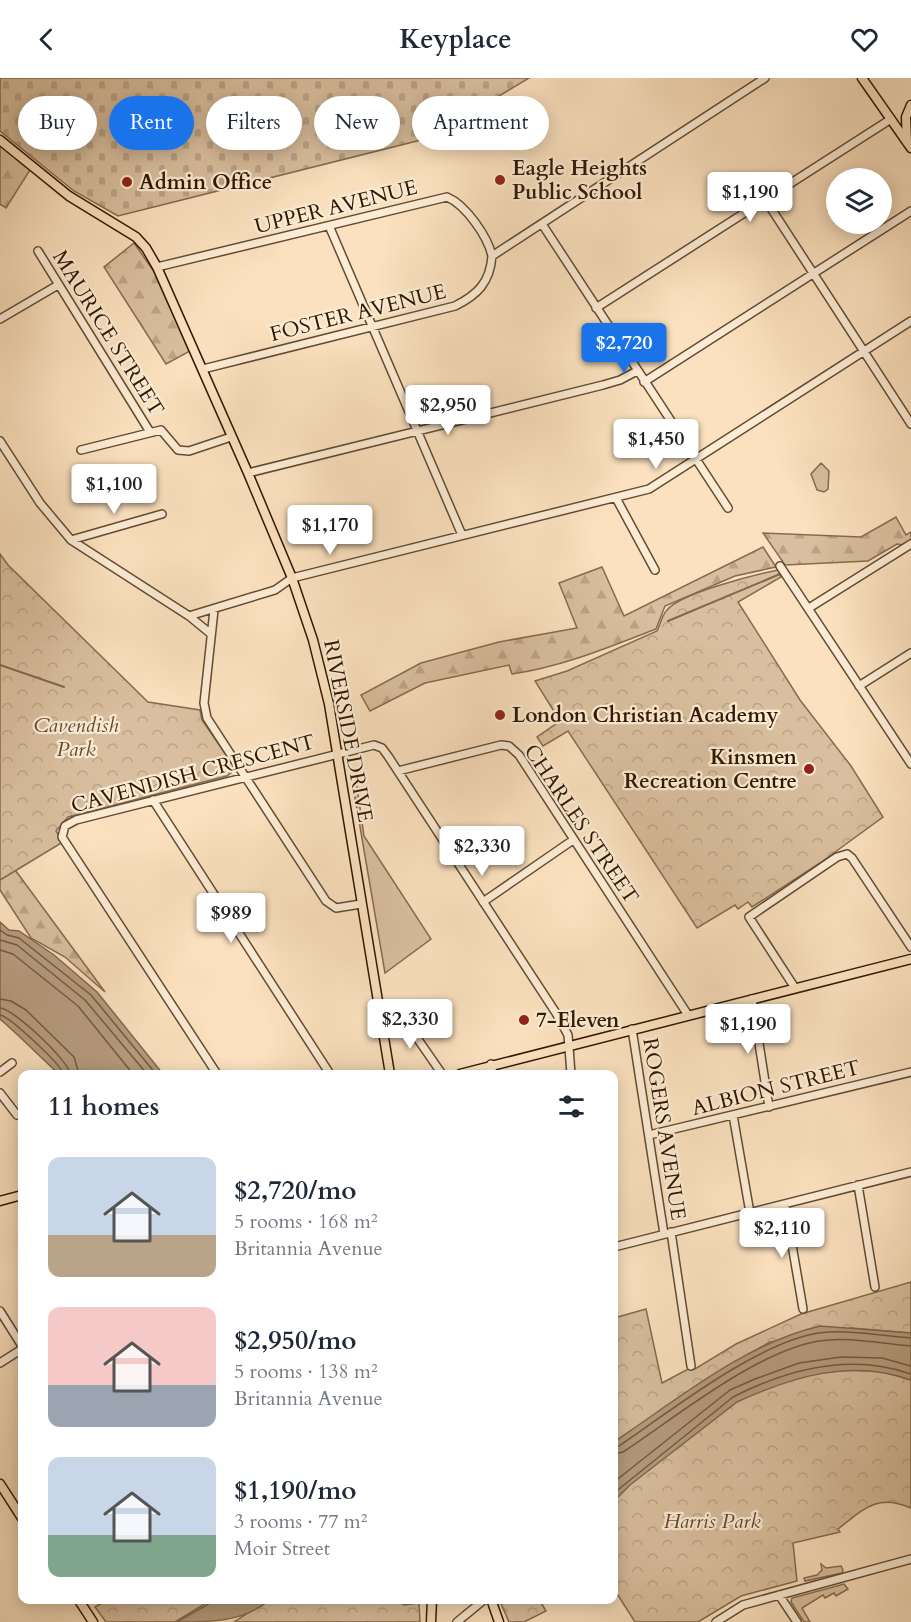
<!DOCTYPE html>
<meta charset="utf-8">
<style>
body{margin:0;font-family:Cardo,serif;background:#f2f2f3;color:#1f2937;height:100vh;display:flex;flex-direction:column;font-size:22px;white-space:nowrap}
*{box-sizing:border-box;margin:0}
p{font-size:20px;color:#747a83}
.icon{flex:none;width:33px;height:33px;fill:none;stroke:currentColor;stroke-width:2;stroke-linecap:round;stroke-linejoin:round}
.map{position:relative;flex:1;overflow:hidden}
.panel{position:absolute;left:18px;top:992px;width:600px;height:534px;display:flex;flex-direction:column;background:#fff;border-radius:12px;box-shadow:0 3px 15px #0003}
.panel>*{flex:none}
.hud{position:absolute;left:18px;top:18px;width:600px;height:54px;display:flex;gap:12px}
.buttons{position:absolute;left:826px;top:90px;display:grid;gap:12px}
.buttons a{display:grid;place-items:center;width:66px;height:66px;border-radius:50%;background:#fff;box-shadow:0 3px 15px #0003;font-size:30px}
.price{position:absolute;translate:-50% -51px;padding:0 14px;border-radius:6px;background:#fff;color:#222;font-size:20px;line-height:39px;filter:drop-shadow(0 2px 3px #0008)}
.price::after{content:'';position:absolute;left:50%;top:36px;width:18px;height:14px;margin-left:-9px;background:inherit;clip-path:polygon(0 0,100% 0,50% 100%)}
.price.active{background:#1a73e8;color:#fff}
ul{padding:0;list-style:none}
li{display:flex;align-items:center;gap:18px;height:150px;padding:0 30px}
li span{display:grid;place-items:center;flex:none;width:168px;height:120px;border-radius:12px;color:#555}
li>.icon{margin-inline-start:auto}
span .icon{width:72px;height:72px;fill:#fffc;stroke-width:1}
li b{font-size:26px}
h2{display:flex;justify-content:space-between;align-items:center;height:72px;padding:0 30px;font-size:26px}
.chip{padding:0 21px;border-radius:27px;background:#fff;box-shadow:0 3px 15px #0003;font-size:21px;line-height:54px}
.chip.active{background:#1a73e8;color:#fff}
header{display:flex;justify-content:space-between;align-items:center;height:78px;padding:0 30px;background:#fff;font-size:27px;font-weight:600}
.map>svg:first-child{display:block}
.green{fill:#d9bf9f;stroke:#856b50;stroke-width:1.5}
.forest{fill:url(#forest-firs);stroke:#856b50;stroke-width:1.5}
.cemetery{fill:url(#cemetery-stones);stroke:#856b50;stroke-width:1.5}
.park{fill:url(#park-crowns);stroke:#856b50;stroke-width:1.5}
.water{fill:#b69c7f;stroke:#81674d;stroke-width:1.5}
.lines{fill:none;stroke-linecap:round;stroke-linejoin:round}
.shore{stroke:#745a40;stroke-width:1.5}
.stream{stroke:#81674d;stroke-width:2}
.minor-casing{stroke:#644a31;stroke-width:10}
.major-casing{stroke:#311702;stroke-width:11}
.minor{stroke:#fcecd5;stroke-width:7}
.major{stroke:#fbe1bf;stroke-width:8}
.poi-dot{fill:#8f2418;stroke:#fcecd5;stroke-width:2}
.labels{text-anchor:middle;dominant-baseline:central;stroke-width:4.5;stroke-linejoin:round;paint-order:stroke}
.poi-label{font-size:21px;font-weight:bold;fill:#311702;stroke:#fcecd5;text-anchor:start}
.street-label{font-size:21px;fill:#311702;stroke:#fcecd5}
.park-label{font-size:21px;font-style:italic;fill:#634931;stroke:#fcecd5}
</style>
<header><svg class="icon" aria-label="back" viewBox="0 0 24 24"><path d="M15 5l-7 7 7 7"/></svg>Keyplace<svg class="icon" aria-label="heart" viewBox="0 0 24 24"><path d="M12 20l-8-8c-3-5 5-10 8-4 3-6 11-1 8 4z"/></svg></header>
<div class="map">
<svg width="911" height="1544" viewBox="0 0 911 1544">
<defs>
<pattern id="forest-firs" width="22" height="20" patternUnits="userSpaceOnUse" patternTransform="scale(1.5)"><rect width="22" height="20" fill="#d9bf9f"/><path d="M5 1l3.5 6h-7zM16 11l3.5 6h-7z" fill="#bba387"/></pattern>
<pattern id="cemetery-stones" width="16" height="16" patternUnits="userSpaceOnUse" patternTransform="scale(1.5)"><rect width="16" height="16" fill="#d9bf9f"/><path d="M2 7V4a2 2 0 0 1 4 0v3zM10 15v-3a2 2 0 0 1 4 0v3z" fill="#bba387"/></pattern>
<pattern id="park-crowns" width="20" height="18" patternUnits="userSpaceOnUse" patternTransform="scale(1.5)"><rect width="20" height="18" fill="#d9bf9f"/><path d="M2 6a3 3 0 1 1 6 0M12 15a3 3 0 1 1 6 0" fill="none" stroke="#bba387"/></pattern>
</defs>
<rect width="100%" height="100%" fill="#fbe1bf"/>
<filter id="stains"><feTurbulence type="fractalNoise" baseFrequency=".00333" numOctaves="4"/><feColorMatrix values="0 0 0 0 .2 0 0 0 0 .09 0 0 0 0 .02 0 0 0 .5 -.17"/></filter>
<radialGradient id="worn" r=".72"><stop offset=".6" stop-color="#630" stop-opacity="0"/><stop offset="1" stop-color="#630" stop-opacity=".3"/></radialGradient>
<path class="green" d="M821,385L829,393L828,411L824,414L817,412L811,396Z
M352,702H356L364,758L431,861L385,895Z
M821,1486L826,1490L841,1488L843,1492L842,1495L805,1503L804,1500L817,1497L822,1492Z
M844,1506L848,1511L836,1518L834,1515L825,1520L823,1517L802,1530L810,1544H804L791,1524L792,1520Z"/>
<path class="forest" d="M0,66L30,92L6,130L0,126Z
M134,165L155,195L190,273L166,286L104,189Z
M896,439L906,457L911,454V468L897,466L868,483L785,487L763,455L861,459Z
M763,469L776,489L735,498L665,528L656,551C609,569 562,589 512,596L509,587L425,605L370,633L361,617L421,585L499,564L577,550L559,505L602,489L624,538Z
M0,767L13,789L105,914L65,879L31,860L0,812Z"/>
<path class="cemetery" d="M0,0H529L429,60L118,138L74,113L0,53Z"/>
<path class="park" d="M0,476L8,487L148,624L200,632L202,642L233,687L232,694L227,698L68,739L56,753L63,764L0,802Z
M778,492L781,499L738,524L800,622L851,688L883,739L820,785L752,829L748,824L738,831L735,827L697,850L568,653L543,668L537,659L560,643L535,603L567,593L657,553C660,547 662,537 667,532C681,515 754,497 778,492Z
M911,1204V1255L851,1250L770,1264L735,1284L614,1364V1240L646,1231L662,1305L690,1290L695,1291L736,1266L801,1236Z
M842,1292L880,1293L911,1302V1430C877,1415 864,1431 838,1451L840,1454L793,1465L797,1503L741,1518L698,1544H635L614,1511V1418L747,1315L811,1296Z
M109,1521H213L175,1544H106L95,1529Z
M269,1521H393L404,1527L419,1525L420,1544H234Z
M499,1521H539L546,1533L524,1544H509Z"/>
<path class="water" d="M0,844L9,852L19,853L54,877L97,914L163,996H59C39,978 20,958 0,941Z
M820,1248L911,1255V1302C850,1281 794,1298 737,1324L630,1407L614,1423V1364C678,1321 744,1266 820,1248Z
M217,1521H271C244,1544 212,1544 177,1544Z"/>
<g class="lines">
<path class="shore" d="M0,852L7,857L19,860L91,917L156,996
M0,862L17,867L85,922L147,996
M0,872L13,876L78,928L133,996
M0,921L11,923L26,932L74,979L79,996
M0,930C13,930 70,984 70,996
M0,937C9,938 62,987 63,996
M614,1368H619C672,1332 758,1264 819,1255C848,1251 882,1258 911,1260
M614,1376L623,1374C676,1339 757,1273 819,1263C847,1258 882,1266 911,1268
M614,1404L730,1312L755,1301L799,1285L841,1279L882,1280L911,1288
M614,1415L733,1319C788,1291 851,1275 911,1296"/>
<path class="stream" d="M668,543L780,496
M0,587L64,609"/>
<defs>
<path id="minor" d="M765,121L911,346
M542,146L728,430
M330,150L462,457
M38,173L150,354
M157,189L447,119C466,127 488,159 492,178
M596,230L891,41
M0,241L58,207
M203,291L455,228C477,217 490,205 492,178L765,0
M644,304L911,133
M0,363L40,425L71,462L189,538L275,512L292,500L649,411L911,243
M81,372L161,352L178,372L189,373L231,359
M248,395L603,307L620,302L637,293
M616,420L655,492
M71,462L162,436
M780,488L911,686
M809,530L911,466
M214,532L204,625L207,640L326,823L336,830L361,826
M189,538L211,556
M859,608L911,575
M398,693L501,667L509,668L519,677L688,937
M153,722L330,996
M483,824L573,762
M795,910L749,839L837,779L847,776L852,780L911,869
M752,921L769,1029
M399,934L442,996
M632,951L664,1156
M491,986L493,996
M0,994L12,985
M217,996L62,759L65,748L76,742L374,667L382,670L388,678L556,935L568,957L571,996
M0,1015L17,1037
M733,1037L750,1135
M649,1057L911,994
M858,1107L875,1209
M785,1126L803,1231
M671,1154L691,1288
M614,1169L911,1094
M0,1233L22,1268
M0,1285L22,1271
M779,1517L797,1544
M457,1544L485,1521
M716,1544L743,1527L911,1481"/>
<path id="major" d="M862,0L911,70
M0,62L69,118L136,159L146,170L157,189L248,395L292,500L313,562L329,626L390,996
M907,64L906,39L911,27
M460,996L911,881
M0,1123L22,1117
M0,1406L22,1440
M78,1521L93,1544
M491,1521L499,1544
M431,1544L432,1521"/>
</defs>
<use href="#minor" class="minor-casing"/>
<use href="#major" class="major-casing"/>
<use href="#minor" class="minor"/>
<use href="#major" class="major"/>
</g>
<g class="poi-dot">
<circle cx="500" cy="102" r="6"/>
<circle cx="127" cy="104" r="6"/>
<circle cx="500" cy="637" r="6"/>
<circle cx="809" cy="691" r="6"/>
<circle cx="524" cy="942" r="6"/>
</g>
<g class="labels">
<g class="poi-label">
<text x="512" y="90">Eagle Heights<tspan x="512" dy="24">Public School</tspan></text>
<text x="139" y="104">Admin Office</text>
<text x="512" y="637">London Christian Academy</text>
<text x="797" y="679" text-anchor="end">Kinsmen<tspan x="797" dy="24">Recreation Centre</tspan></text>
<text x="536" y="942">7-Eleven</text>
</g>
<g class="street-label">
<text transform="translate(336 129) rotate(-14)">UPPER AVENUE</text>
<text transform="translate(358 235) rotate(-14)">FOSTER AVENUE</text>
<text transform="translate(108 255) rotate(58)">MAURICE STREET</text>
<text transform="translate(348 653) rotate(79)">RIVERSIDE DRIVE</text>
<text transform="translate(193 696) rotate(-15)">CAVENDISH CRESCENT</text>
<text transform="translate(581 746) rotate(56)">CHARLES STREET</text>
<text transform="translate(776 1010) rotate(-14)">ALBION STREET</text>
<text transform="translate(664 1051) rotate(81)">ROGERS AVENUE</text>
</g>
<g class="park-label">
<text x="76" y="647">Cavendish<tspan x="76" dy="24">Park</tspan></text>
<text x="712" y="1443">Harris Park</text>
</g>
</g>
<rect width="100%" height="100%" filter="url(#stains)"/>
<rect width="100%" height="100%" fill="url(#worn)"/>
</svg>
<div class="buttons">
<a><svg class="icon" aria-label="layers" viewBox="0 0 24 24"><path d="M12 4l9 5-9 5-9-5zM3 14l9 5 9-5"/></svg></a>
</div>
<b class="price" style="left:750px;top:145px">$1,190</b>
<b class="price active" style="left:624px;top:296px">$2,720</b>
<b class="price" style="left:448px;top:358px">$2,950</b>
<b class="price" style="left:656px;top:392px">$1,450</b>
<b class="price" style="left:114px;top:437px">$1,100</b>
<b class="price" style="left:330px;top:478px">$1,170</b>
<b class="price" style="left:482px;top:799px">$2,330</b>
<b class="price" style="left:231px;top:866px">$989</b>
<b class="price" style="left:410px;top:972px">$2,330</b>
<b class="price" style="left:748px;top:977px">$1,190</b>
<b class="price" style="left:782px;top:1181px">$2,110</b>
<div class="hud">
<a class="chip">Buy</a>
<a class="chip active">Rent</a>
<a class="chip">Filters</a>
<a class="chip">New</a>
<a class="chip">Apartment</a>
</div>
<section class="panel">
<h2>11 homes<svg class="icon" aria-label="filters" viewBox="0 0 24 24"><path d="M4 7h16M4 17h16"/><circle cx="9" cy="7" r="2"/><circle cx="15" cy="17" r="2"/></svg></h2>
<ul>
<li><span style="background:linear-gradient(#c9d6e8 65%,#b9a48a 0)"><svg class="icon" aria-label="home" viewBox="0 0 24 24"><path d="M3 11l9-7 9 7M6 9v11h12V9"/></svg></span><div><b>$2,720/mo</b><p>5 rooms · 168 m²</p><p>Britannia Avenue</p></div></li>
<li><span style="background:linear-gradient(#f6c9c9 65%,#9aa5b1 0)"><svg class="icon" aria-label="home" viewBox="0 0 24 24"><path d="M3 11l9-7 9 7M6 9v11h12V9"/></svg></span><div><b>$2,950/mo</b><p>5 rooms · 138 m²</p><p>Britannia Avenue</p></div></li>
<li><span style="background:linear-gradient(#c9d6e8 65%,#7fa58c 0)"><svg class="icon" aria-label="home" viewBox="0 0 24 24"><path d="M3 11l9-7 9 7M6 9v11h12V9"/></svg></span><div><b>$1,190/mo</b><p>3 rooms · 77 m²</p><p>Moir Street</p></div></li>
</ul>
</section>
</div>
